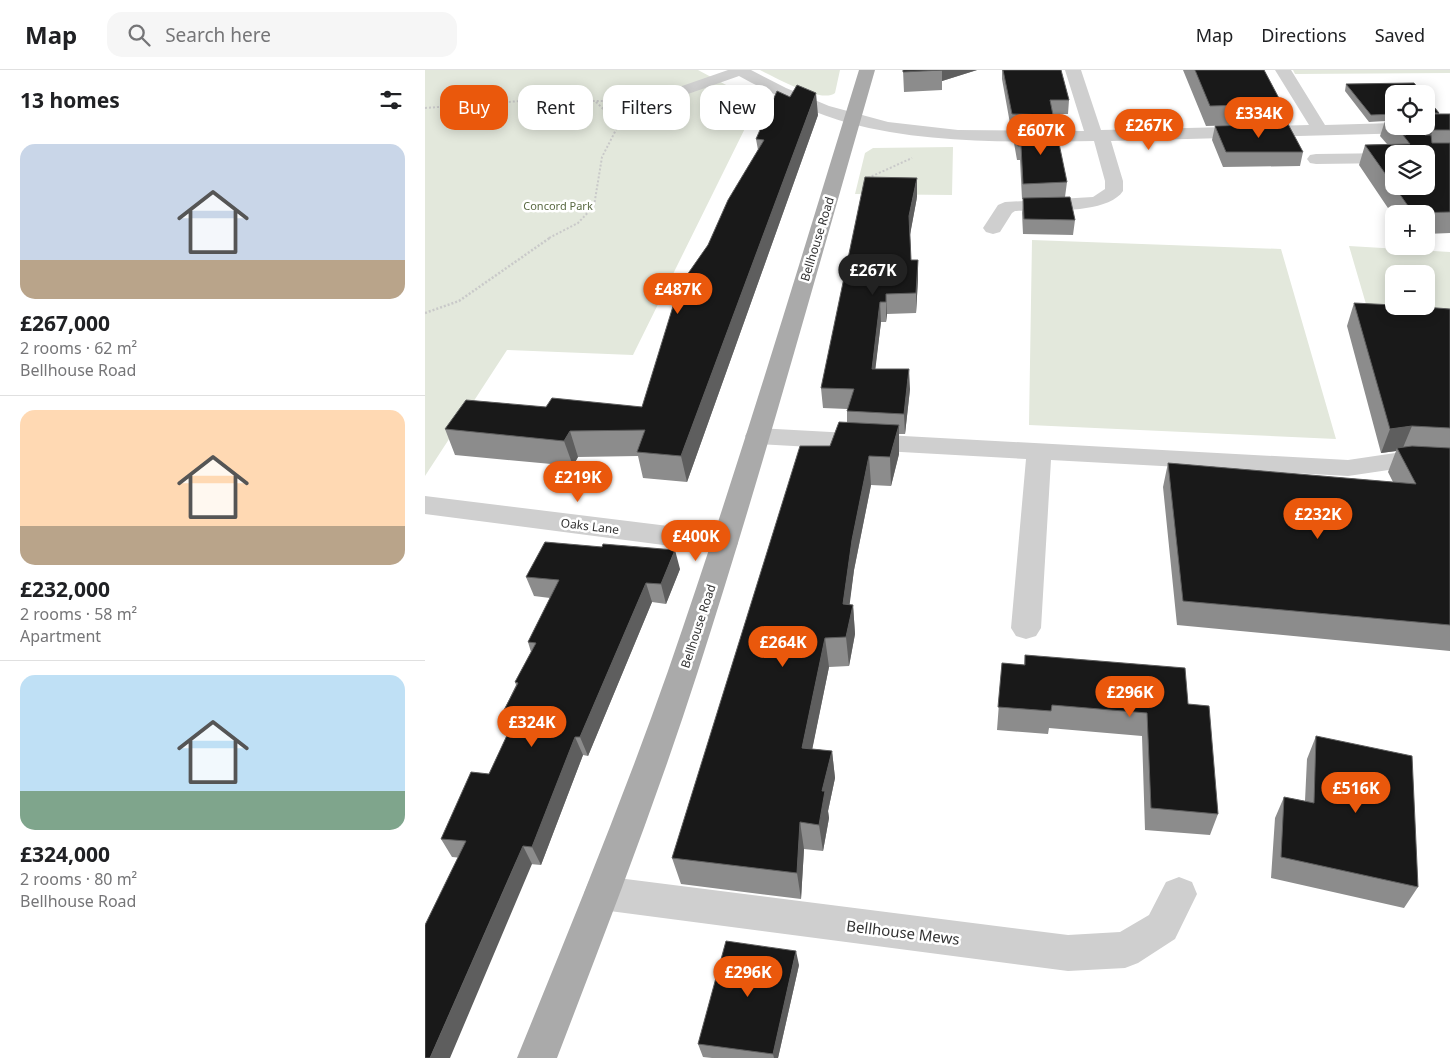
<!DOCTYPE html>
<meta charset="utf-8">
<style>
body{margin:0;font-family:"Noto Sans",sans-serif;background:#f6f6f6;color:#202124;height:100vh;display:flex;flex-direction:column;font-size:19px;white-space:nowrap}
*{box-sizing:border-box;margin:0}
p{font-size:16px;color:#757577}
.icon{flex:none;width:28px;height:28px;fill:none;stroke:currentColor;stroke-width:2;stroke-linecap:round;stroke-linejoin:round}
.map{position:relative;flex:1;overflow:hidden}
.details{display:flex;flex-direction:column;background:#fff;width:425px}
.details>*{flex:none}
.top-card{position:absolute;left:15px;top:15px;width:475px;height:45px;display:flex;gap:10px}
.buttons{position:absolute;left:960px;top:15px;display:grid;gap:10px}
.buttons a{display:grid;place-items:center;width:50px;height:50px;border-radius:10px;background:#fff;box-shadow:0 2px 12px #0003;font-size:25px}
.price{position:absolute;translate:-50% -42px;padding:0 11px;border-radius:18px;background:#ea580c;color:#fff;font-size:16px;line-height:32px;filter:drop-shadow(0 1px 2px #0008)}
.price::after{content:'';position:absolute;left:50%;top:30px;width:15px;height:11px;margin-left:-8px;background:inherit;clip-path:polygon(0 0,100% 0,50% 100%)}
.price.current{background:#222;color:#fff}
ul{padding:0;list-style:none}
li{display:grid;align-content:center;gap:10px;height:265px;padding:0 20px}
li+li{border-top:1px solid #e0e0e0}
li span{display:grid;place-items:center;height:155px;border-radius:15px;color:#555}
li>.icon{margin-inline-start:auto}
span .icon{width:90px;height:90px;fill:#fffc;stroke-width:1}
li b{font-size:21px}
h2{display:flex;justify-content:space-between;align-items:center;height:60px;padding:0 20px;font-size:21px}
.pill{padding:0 18px;border-radius:15px;background:#fff;box-shadow:0 2px 12px #0003;font-size:18px;line-height:45px}
.pill.current{background:#ea580c;color:#fff}
header{display:flex;align-items:center;gap:30px;box-sizing:border-box;height:70px;padding:0 25px;background:#fff;border-bottom:1px solid #e0e0e0}
header strong{font-size:24px}
nav{display:flex;gap:28px;margin-inline-start:auto;font-size:18px}
.search{width:350px;height:45px;background:#f6f6f6;display:flex;align-items:center;gap:12px;box-sizing:border-box;padding:0 18px;border-radius:15px;color:#757577;font-size:19px}
main{display:flex;flex:1;min-height:0}
.map>svg:first-child{display:block}
.green{fill:#e3e8dc;fill-rule:evenodd}
.lines{fill:none;stroke-linecap:round;stroke-linejoin:round}
.path-far1{stroke:#c9c9c9;stroke-width:2;stroke-dasharray:2 2;stroke-linecap:butt}
.path{stroke:#c9c9c9;stroke-width:2.5;stroke-dasharray:2 2;stroke-linecap:butt}
.minor{fill:#cfcfcf;fill-rule:evenodd}
.major{fill:#aaa;fill-rule:evenodd}
.wall{fill:#8c8c8c}
.shaded-wall{fill:#5e5e5e}
.building{fill:#191919;stroke:#5e5e5e}
.labels{text-anchor:middle;dominant-baseline:central;stroke-width:5;stroke-linejoin:round;paint-order:stroke}
.far-park-label{font-size:11px;fill:#5a6a43;stroke:#fff}
.street-label{font-size:12px;fill:#323232;stroke:#fff}
.near-street-label{font-size:15px;fill:#323232;stroke:#fff}
</style>
<header>
<strong>Map</strong>
<div class="search"><svg class="icon" aria-label="search" viewBox="0 0 24 24"><circle cx="10" cy="10" r="6"/><path d="M15 15l6 6"/></svg>Search here</div>
<nav><a>Map</a><a>Directions</a><a>Saved</a></nav>
</header>
<main>
<section class="details">
<h2>13 homes<svg class="icon" aria-label="filters" viewBox="0 0 24 24"><path d="M4 7h16M4 17h16"/><circle cx="9" cy="7" r="2"/><circle cx="15" cy="17" r="2"/></svg></h2>
<ul>
<li><span style="background:linear-gradient(#c9d6e8 75%,#b9a48a 0)"><svg class="icon" aria-label="home" viewBox="0 0 24 24"><path d="M3 11l9-7 9 7M6 9v11h12V9"/></svg></span><div><b>£267,000</b><p>2 rooms · 62 m²</p><p>Bellhouse Road</p></div></li>
<li><span style="background:linear-gradient(#ffd9b3 75%,#b9a48a 0)"><svg class="icon" aria-label="home" viewBox="0 0 24 24"><path d="M3 11l9-7 9 7M6 9v11h12V9"/></svg></span><div><b>£232,000</b><p>2 rooms · 58 m²</p><p>Apartment</p></div></li>
<li><span style="background:linear-gradient(#bfe0f5 75%,#7fa58c 0)"><svg class="icon" aria-label="home" viewBox="0 0 24 24"><path d="M3 11l9-7 9 7M6 9v11h12V9"/></svg></span><div><b>£324,000</b><p>2 rooms · 80 m²</p><p>Bellhouse Road</p></div></li>
</ul>
</section>
<div class="map">
<svg width="1025" height="988" viewBox="0 0 1025 988">
<rect width="100%" height="100%" fill="#fff"/>
<path class="green" d="M0,0H273L333,32L208,285L82,280L0,406Z
M335,0H415L410,23C396,34 350,7 335,0Z
M868,0H1025V3L870,4Z
M528,77L527,125L430,124L440,83L448,78Z
M607,170L856,179L911,369L604,355Z
M924,176L1025,182V263L948,258ZM969,204H1001V236H969Z"/>
<g class="lines">
<path class="path-far1" d="M171,32L194,54
M0,38L96,31H185L238,25
M443,108L487,88
M124,168L153,153L169,136L177,87L194,54L239,31"/>
<path class="path" d="M0,243L34,231L126,167"/>
<path class="minor" d="M303,0H326L361,18L404,36L463,52L533,60L659,61L640,0H656L676,60L884,55L850,0H866L900,55L969,53V56H1001V52H1025V62L686,71L698,111V121C682,145 618,140 590,141L587,143L575,162L568,164L561,162L558,158L573,135L580,132L668,127L680,119V111L669,71C587,72 503,74 423,53C385,42 349,25 314,6L263,24L257,22L255,19L257,16Z
M969,83L973,84H969V93L891,94L885,93L882,89L885,85L891,84Z
M332,358L923,390L977,382L1025,385V401L977,398L923,406L626,390L616,558L611,566L601,569L591,566L586,558L601,389L332,374L323,371L320,366L323,361Z
M0,426L300,463L310,466L313,473L310,480L300,483L0,444Z
M177,806L643,865L695,862L724,845L741,812L754,807L767,812L772,824L750,869L713,893L700,898L643,901L177,840L164,835L159,823L164,811Z"/>
<path class="major" d="M434,0H450C392,201 337,402 273,601C231,732 181,860 132,988H92C144,860 197,732 243,601C312,402 372,201 434,0Z"/>
</g>
<path class="wall" d="M478,0H552L517,11V20L479,22Z
M577,0H636L644,30L643,44H628L627,59H586L577,9Z
M758,0H839L857,34L853,54L781,56Z
M921,14L969,24V56H1001V27L1014,43V44H1025V163L1001,164V144H969V147L934,95L940,75L962,74L955,66L960,51L944,52L920,21Z
M393,45L262,412L218,408L213,386L153,387L148,396L30,385L20,359L121,337H217L263,212L262,205L283,175L333,80L331,69Z
M790,56L878,82L875,96L798,97L787,70Z
M590,59L642,112L640,127L650,150L648,165L598,164L597,143L598,129H597L595,90H592L589,73Z
M492,127L485,164L486,190H493V209L491,243L462,244L461,252H456L450,299L485,319L480,364H474V384L466,416L446,415L429,500L424,535H428L430,564L424,596L404,597L387,679L407,681L410,708L403,741L404,748L398,781L379,779L376,829L256,814L247,788L405,376L422,352V339L398,338L396,318Z
M929,233L1025,239V581L752,555L738,417L743,393L968,412L963,402L971,381L956,383L922,256Z
M177,477L255,499L241,534L227,532L163,686L158,685L116,795L27,787L16,769L64,704L85,659L77,644L91,615L90,612L106,582L103,572L125,528L109,526L101,507Z
M600,585L763,634L793,744L785,765L720,760L717,666L624,658L623,664L572,660L577,593L599,595Z
M891,666L993,817L979,838L846,808L850,748L859,727L880,731L882,689Z
M374,895L353,988H287L278,987L273,974Z"/>
<path class="shaded-wall" d="M516,0H552L517,11V0Z
M391,23L393,45L262,412L256,386Z
M1008,60L1001,80L993,82L1000,62Z
M492,108V127L485,165L484,146Z
M493,190V209L491,243V223Z
M461,224L462,244L461,252Z
M455,232L456,252L448,319L447,299Z
M484,299L485,319L480,364L479,344Z
M474,355V384L466,416L465,387Z
M987,356L977,380L972,378L971,381L956,383L965,359Z
M145,361L153,387L148,396L139,371Z
M444,386L446,415L429,500L421,563L418,534L427,470Z
M250,480L255,499L241,534L236,514Z
M221,513L227,532L163,686L155,667Z
M428,535L430,564L424,596L421,567Z
M400,568L404,597L382,705L377,678Z
M150,667L158,685L116,795L107,777Z
M407,681L410,708L403,741L404,748L398,781L394,755L397,721Z
M375,752L379,779L376,829L372,803Z
M98,776L107,794L25,988H5Z
M371,881L374,895L353,988H349L348,984Z"/>
<path class="building" d="M478,0H517L478,2Z
M578,0H636L644,30H625L628,45L587,44Z
M770,0H839L857,34L785,36Z
M989,13L998,24H969V44L946,45L921,14Z
M372,15L391,23L256,386L212,382L220,360L145,361L139,371L20,359L41,330L121,337L127,328L217,337L249,233L267,205H262L283,175L303,130L339,70L331,69L352,21L365,27Z
M1001,27L1014,43H1003V44H1001Z
M1001,44H1025V60H1008L1000,62V65H1006L1007,73H1025V142L988,143L969,116H1001V84H969V116L940,75L985,74L978,65H981V62L974,61L970,56H1001Z
M969,45V54L961,46Z
M863,54L878,82H801L790,56Z
M590,59H631L642,112L598,114L596,76H593Z
M440,107L492,108L484,146L486,190H493L491,223L461,224V232H455L447,299H484L479,344L422,341L429,319L396,318Z
M645,127L650,150L599,149L598,128Z
M929,233L969,235V236H986L1025,239V358L987,356L965,359Z
M414,352L474,355L465,387L444,386L427,470L418,534L428,535L421,567L400,568L377,678L407,681L397,721H400L394,755L375,752L372,803L247,788L375,376H405Z
M987,376L1025,378V555L758,531L743,393L991,414L972,378Z
M120,472L177,477L178,474L250,480L236,514L221,513L155,667H150L107,777L98,776L5,988H0V855L41,771L16,769L46,702L64,704L91,646L77,644L93,613L90,612L111,573L103,572L134,510L101,507Z
M600,585L760,598L763,634L784,636L793,744L726,738L722,643L627,635L626,641L573,637L577,593L600,595Z
M891,666L987,686L993,817L856,787L859,727L889,733Z
M301,871L371,881L348,984L273,974Z"/>
<g class="labels">
<g class="far-park-label">
<text x="133" y="135">Concord Park</text>
</g>
<g class="street-label">
<text transform="translate(392 169) rotate(-73)">Bellhouse Road</text>
<text transform="translate(165 456) rotate(7)">Oaks Lane</text>
<text transform="translate(273 556) rotate(-72)">Bellhouse Road</text>
</g>
<g class="near-street-label">
<text transform="translate(478 862) rotate(7)">Bellhouse Mews</text>
</g>
</g>
</svg>
<div class="buttons">
<a><svg class="icon" aria-label="locate" viewBox="0 0 24 24"><circle cx="12" cy="12" r="6"/><path d="M12 2v4M12 18v4M2 12h4M18 12h4"/></svg></a>
<a><svg class="icon" aria-label="layers" viewBox="0 0 24 24"><path d="M12 4l9 5-9 5-9-5zM3 14l9 5 9-5"/></svg></a>
<a>+</a>
<a>−</a>
</div>
<b class="price" style="left:834px;top:69px">£334K</b>
<b class="price" style="left:724px;top:81px">£267K</b>
<b class="price" style="left:616px;top:86px">£607K</b>
<b class="price current" style="left:448px;top:226px">£267K</b>
<b class="price" style="left:253px;top:245px">£487K</b>
<b class="price" style="left:153px;top:433px">£219K</b>
<b class="price" style="left:893px;top:470px">£232K</b>
<b class="price" style="left:271px;top:492px">£400K</b>
<b class="price" style="left:358px;top:598px">£264K</b>
<b class="price" style="left:705px;top:648px">£296K</b>
<b class="price" style="left:107px;top:678px">£324K</b>
<b class="price" style="left:931px;top:744px">£516K</b>
<b class="price" style="left:323px;top:928px">£296K</b>
<div class="top-card">
<a class="pill current">Buy</a>
<a class="pill">Rent</a>
<a class="pill">Filters</a>
<a class="pill">New</a>
</div>
</div>
</main>
